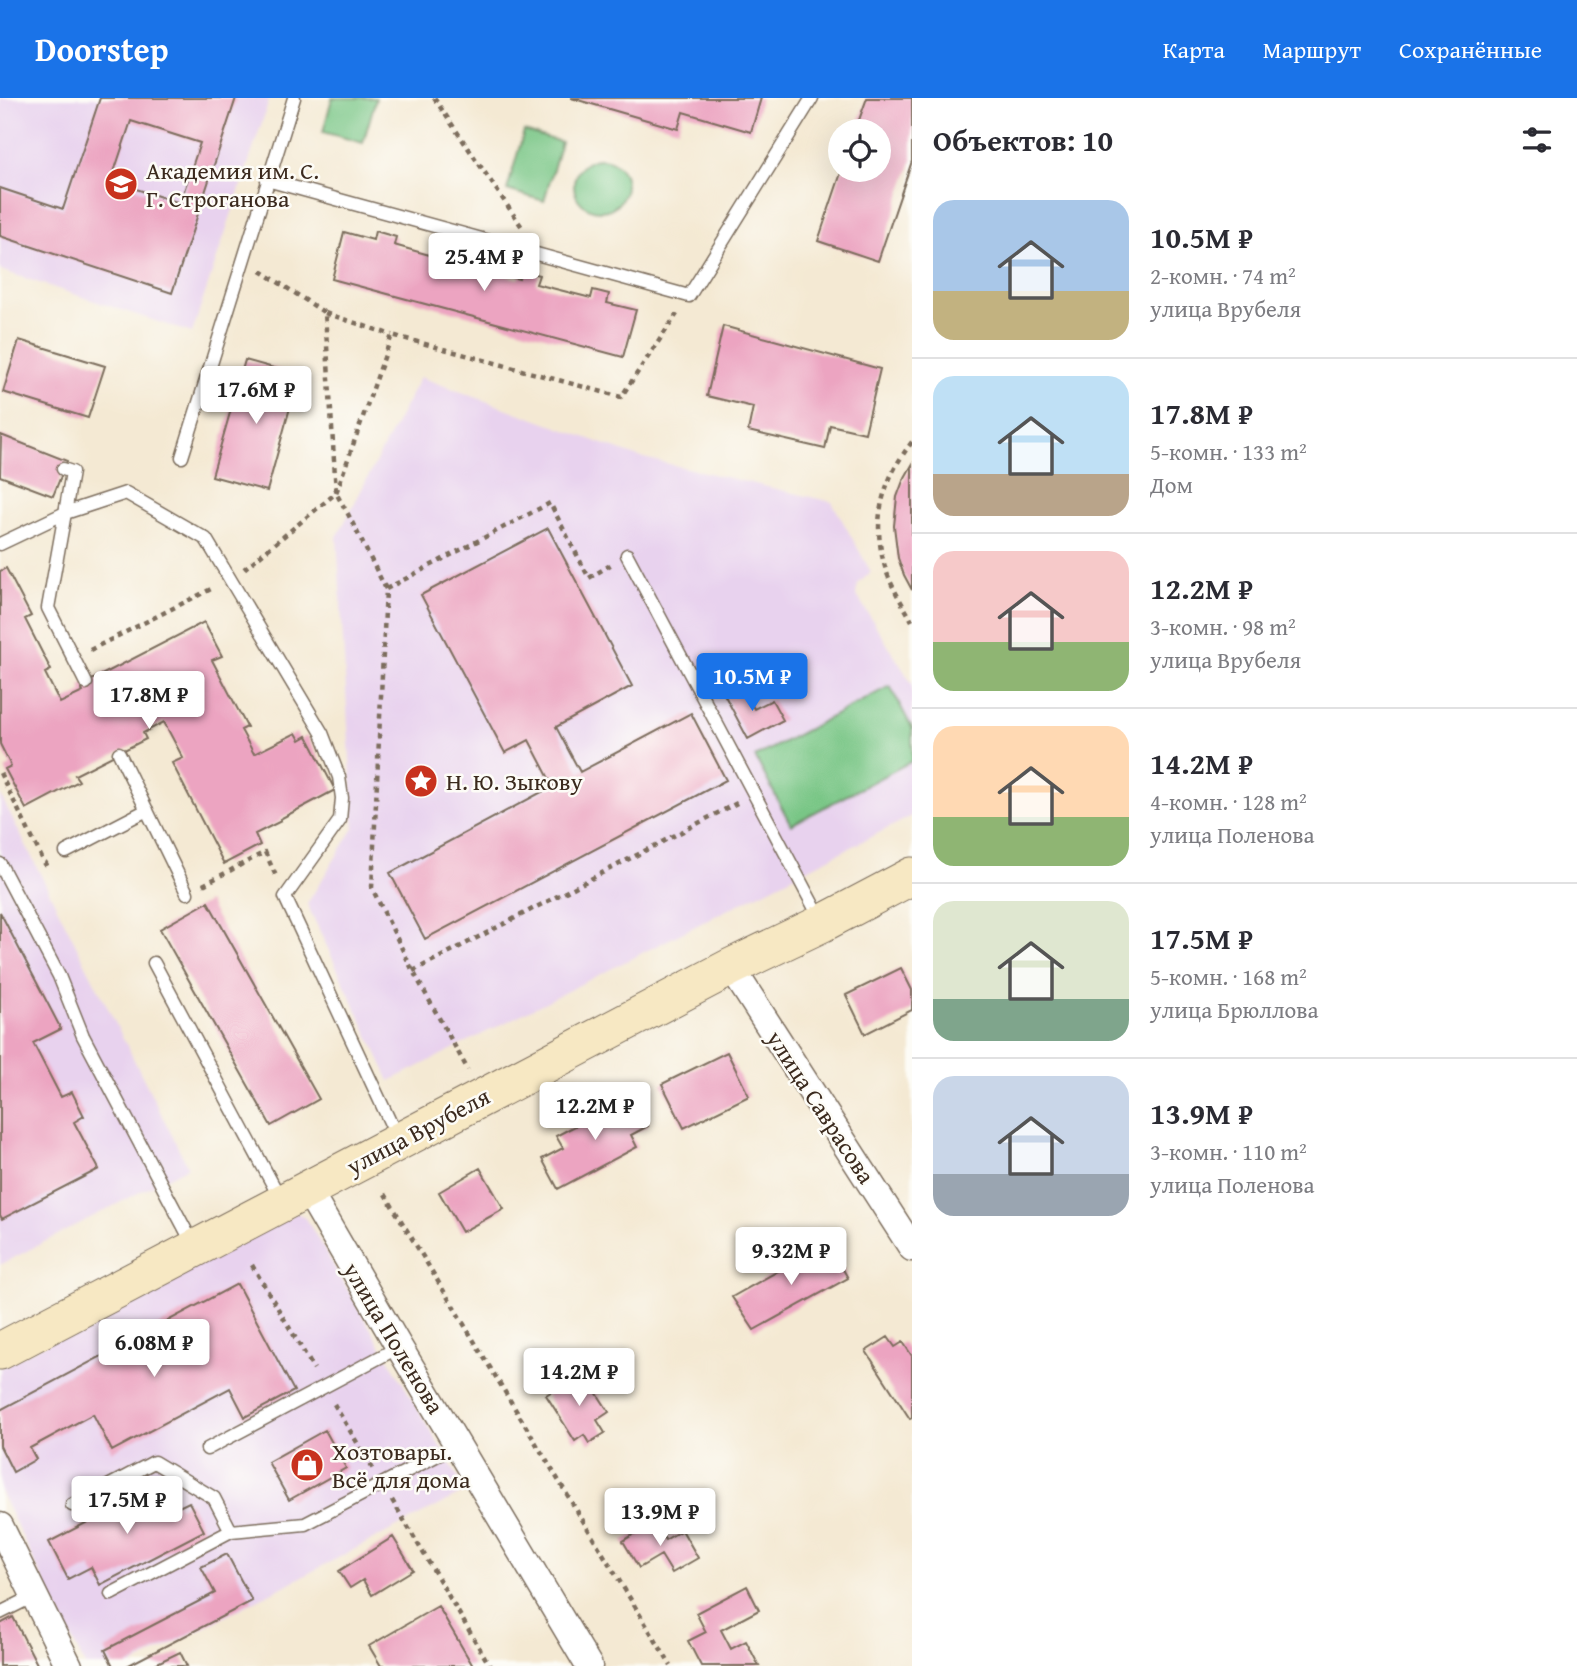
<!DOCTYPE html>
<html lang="ru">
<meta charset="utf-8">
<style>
body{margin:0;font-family:"Gentium Book Plus",serif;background:#f2f2f3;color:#2b2b33;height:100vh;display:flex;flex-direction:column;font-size:26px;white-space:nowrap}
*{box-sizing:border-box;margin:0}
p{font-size:23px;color:#7c7c81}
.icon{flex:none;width:38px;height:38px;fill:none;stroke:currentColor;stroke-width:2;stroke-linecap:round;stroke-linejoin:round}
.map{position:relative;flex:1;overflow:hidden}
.panel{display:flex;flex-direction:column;background:#fff;width:665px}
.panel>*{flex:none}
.tools{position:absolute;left:828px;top:21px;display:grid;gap:14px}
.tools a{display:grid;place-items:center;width:63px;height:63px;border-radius:50%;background:#fff;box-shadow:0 7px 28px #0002;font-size:35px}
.price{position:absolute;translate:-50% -60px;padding:0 16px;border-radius:7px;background:#fff;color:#222;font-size:23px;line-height:46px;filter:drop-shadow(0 2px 4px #0008)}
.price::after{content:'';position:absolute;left:50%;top:42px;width:21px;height:16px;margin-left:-10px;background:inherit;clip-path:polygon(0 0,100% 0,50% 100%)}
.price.active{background:#1a73e8;color:#fff}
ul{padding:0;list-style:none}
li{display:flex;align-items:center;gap:21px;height:175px;padding:0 21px}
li+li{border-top:2px solid #e1e1e2}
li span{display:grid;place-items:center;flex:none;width:196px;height:140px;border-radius:21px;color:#555}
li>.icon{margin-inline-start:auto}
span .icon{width:84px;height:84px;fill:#fffc;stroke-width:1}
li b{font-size:30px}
h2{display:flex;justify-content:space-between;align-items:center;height:84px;padding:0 21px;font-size:30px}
header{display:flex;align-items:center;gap:42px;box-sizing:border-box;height:98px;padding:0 35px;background:#1a73e8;color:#fff}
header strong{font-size:33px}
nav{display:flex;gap:38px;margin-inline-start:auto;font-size:24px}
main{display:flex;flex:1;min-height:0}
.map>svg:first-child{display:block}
.built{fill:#e8d2ee}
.green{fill:#79c686;stroke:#5a7852;stroke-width:2}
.building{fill:#eca4c1;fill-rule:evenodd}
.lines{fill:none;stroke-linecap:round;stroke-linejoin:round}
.lane-casing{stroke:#7c6d5d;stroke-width:15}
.street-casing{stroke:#7c6d5d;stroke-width:29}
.secondary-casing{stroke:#7c6d5d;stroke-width:39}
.path{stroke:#7c6d5d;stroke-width:4.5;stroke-dasharray:5 5;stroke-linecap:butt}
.lane{stroke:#fff;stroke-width:12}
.street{stroke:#fff;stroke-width:26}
.secondary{stroke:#f7e8c3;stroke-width:37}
.labels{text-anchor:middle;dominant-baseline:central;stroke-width:5;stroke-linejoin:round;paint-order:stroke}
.poi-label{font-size:24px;fill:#3b2a1e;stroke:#fdfcf7;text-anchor:start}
.street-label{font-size:24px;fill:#3b2a1e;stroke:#fdfcf7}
</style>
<header>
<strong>Doorstep</strong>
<nav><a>Карта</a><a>Маршрут</a><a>Сохранённые</a></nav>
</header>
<main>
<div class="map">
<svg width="912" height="1568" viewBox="0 0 912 1568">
<rect width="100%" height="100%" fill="#fdfcf7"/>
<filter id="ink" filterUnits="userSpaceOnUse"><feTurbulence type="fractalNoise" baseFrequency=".0143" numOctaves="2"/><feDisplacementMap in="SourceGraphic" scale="14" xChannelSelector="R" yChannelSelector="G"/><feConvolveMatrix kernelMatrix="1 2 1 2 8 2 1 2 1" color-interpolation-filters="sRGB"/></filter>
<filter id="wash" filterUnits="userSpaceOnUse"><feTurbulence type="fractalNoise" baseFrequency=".00686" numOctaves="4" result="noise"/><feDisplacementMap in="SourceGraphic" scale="28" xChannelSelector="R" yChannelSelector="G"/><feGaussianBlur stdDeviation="1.57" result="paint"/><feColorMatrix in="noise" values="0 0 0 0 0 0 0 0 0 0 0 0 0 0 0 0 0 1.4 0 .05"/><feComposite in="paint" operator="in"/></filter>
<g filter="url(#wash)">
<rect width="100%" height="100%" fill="#f4e9d3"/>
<path class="built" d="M0,0H270L192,235L0,172Z
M420,279L639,359L832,404L871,474L858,486L856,496L912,586V718L390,983L307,806L354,730L337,439Z
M0,696L188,1069L0,1167Z
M296,1115L303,1118L308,1124L466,1393L131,1568H85L0,1393V1270Z"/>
<path class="green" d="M332,0H376L363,45L323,34Z
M524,33L561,44L544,103L507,92Z
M574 87a26 26 0 1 1 52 0a26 26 0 1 1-52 0Z
M890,588L912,630V663L791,727L755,659Z"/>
<g id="blocks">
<path class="building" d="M100,0H236L172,195L0,138V90L63,111ZM131,23L200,45L180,105L111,83Z
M571,0H761L751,34L683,14L678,31Z
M867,0H912V63L878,163L818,143L842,72H878V33H855Z
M375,133L396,139L394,147L447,162L449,153L458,156L468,159L466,167L519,181L522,173L539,177L536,186L591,200L593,192L609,196L607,205L636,212L623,259L332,181L344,134L373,142Z
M723,228L880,271L865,335L830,327L825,351L748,333L753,309L707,298Z
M19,242L105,268L88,320L3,294Z
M245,262L299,277L267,393L212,378Z
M1,337L67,363L53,398L0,378Z
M912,367V492L904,477L898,460L894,428L897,399L903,383Z
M548,430L632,588L556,629L580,674L691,615L726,682L425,841L390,775L553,688L529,642L505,655L421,497Z
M6,470L31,518L25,521L51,572L45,575L60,605L83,594L80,588L204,524L222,558L212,562L247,629L241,632L254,656L296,635L300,642L307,638L335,692L280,721L281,723L255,736L260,747L224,766L172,665L183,660L164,624L143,635L146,641L75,677L79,683L26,711L5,671L11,668L0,646V473Z
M741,588L754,611L772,602L783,622L748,641L724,596Z
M208,804L319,1001L271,1028L160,831Z
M0,814L61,931L33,945L61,999L72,994L84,1018L74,1024L99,1071L2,1121L0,1117Z
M901,870L912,892V912L865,936L846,897Z
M727,954L749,998L684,1030L662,986Z
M632,998L648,1028L631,1037L637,1049L558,1091L542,1061L563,1050L556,1038Z
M480,1070L504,1111L462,1134L439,1094Z
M828,1145L848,1180L754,1232L732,1199Z
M237,1186L294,1293L245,1319L230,1290L112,1353L93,1316L30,1350L36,1361L13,1374L0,1348V1312Z
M888,1239L895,1249L903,1244L912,1258V1320L910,1321L866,1253Z
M583,1274L609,1314L597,1322L605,1335L589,1345L584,1337L575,1343L546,1297Z
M325,1332L346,1370L289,1402L268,1364Z
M165,1384L179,1409L189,1404L204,1433L100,1487L91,1469L68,1481L49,1444Z
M654,1424L665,1442L682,1432L698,1460L672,1475L661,1457L639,1470L623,1443Z
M393,1439L413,1472L372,1497L363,1482L350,1490L339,1473Z
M227,1456L252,1503L127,1568H113L105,1552L215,1495L201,1469Z
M747,1488L759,1512L721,1532L731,1551L746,1543L759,1568H701L688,1543L706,1534L696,1515Z
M438,1508L473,1568H381L369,1548Z
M13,1519L38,1568H0V1526Z
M180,1554L187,1568H151Z"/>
</g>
</g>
<g filter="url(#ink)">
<use href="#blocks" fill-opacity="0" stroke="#7c6d5d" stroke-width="2"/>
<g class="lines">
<defs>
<path id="lane" d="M267,82L689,198L812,0
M182,359L294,0
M0,446L65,415L72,374L63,371
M627,457L821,822
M86,585L48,510L65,415L126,395L206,441L322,635L339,679L342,700L340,722L285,799L397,1039
M119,655L187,795
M66,754L147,712
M0,766L59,878L83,938L194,1148
M154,865L281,1102
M207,1351L399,1249
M72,1407L154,1364L214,1400L231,1433
M111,1496L231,1433L305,1426L457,1347
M0,1515L34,1498"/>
<path id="street" d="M731,869L912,1150
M307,1091L399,1249L589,1568
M0,1428L69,1568"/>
<path id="secondary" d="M0,1253L731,869L823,825L912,778"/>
</defs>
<use href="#lane" class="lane-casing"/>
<use href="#street" class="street-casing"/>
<use href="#secondary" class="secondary-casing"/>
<path class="path" d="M434,0L524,132
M261,173L325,215L336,395L348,416L386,491L372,790L413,873L468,972
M325,215L392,237
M912,344C881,384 870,426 887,475C893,492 904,508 912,523
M244,471L336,395L392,237L621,299L677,216
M386,491L550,405L589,480L612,466
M90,552L213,490
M0,675L45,766L50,763
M203,787L265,754L276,778
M413,873L739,704
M385,1096L671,1568
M252,1167L314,1271
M334,1306L373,1371
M392,1402L490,1568"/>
<use href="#lane" class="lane"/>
<use href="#street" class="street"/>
<use href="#secondary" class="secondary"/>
</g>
</g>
<defs>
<symbol id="university-disc" viewBox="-11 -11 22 22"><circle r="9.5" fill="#c8321e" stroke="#fdfcf7"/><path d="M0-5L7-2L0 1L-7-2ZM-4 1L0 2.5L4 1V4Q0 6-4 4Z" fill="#fff"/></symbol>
<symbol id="sight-disc" viewBox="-11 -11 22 22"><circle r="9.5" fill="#c8321e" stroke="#fdfcf7"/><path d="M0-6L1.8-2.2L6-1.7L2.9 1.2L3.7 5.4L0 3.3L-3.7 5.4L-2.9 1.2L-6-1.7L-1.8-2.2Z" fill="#fff"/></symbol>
<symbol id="shop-disc" viewBox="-11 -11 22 22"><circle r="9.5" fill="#c8321e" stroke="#fdfcf7"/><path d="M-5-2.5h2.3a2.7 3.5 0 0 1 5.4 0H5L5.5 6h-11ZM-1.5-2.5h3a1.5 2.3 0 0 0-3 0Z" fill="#fff"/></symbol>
</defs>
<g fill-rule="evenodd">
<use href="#university-disc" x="102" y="67" width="38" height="38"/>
<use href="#sight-disc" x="402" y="664" width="38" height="38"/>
<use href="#shop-disc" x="288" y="1348" width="38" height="38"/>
</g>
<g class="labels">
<g class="poi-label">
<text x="146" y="72">Академия им. С.<tspan x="146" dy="28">Г. Строганова</tspan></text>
<text x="446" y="683">Н. Ю. Зыкову</text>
<text x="332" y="1353">Хозтовары.<tspan x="332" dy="28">Всё для дома</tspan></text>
</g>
<g class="street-label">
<text transform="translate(821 1009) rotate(57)">улица Саврасова</text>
<text transform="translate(418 1033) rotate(-28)">улица Врубеля</text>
<text transform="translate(394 1240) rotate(59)">улица Поленова</text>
</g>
</g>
</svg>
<div class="tools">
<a><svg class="icon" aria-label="locate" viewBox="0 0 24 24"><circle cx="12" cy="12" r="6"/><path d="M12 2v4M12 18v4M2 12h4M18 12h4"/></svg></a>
</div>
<b class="price" style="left:484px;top:195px">25.4M ₽</b>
<b class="price" style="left:256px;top:328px">17.6M ₽</b>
<b class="price active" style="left:752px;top:615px">10.5M ₽</b>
<b class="price" style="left:149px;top:633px">17.8M ₽</b>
<b class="price" style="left:595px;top:1044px">12.2M ₽</b>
<b class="price" style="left:791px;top:1189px">9.32M ₽</b>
<b class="price" style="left:154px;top:1281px">6.08M ₽</b>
<b class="price" style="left:579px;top:1310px">14.2M ₽</b>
<b class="price" style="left:127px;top:1438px">17.5M ₽</b>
<b class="price" style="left:660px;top:1450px">13.9M ₽</b>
</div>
<section class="panel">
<h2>Объектов: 10<svg class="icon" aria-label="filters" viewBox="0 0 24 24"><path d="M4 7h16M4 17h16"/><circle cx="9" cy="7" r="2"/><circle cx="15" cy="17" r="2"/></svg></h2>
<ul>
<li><span style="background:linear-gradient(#a9c7e8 65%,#c2b280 0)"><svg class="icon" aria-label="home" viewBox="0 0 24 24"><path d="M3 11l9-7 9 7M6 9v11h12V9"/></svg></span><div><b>10.5M ₽</b><p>2-комн. · 74 m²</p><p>улица Врубеля</p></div></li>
<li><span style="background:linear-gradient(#bfe0f5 70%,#b9a48a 0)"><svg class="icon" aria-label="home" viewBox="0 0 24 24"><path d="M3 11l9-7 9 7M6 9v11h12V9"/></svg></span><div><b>17.8M ₽</b><p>5-комн. · 133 m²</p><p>Дом</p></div></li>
<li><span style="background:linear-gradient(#f6c9c9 65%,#8fb573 0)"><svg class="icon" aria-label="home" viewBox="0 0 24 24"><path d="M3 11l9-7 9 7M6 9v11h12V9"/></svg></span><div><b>12.2M ₽</b><p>3-комн. · 98 m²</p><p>улица Врубеля</p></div></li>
<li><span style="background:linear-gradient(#ffd9b3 65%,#8fb573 0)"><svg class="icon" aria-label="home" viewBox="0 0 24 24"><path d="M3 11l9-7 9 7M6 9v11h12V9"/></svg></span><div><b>14.2M ₽</b><p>4-комн. · 128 m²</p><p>улица Поленова</p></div></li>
<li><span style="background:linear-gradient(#dfe7d0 70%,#7fa58c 0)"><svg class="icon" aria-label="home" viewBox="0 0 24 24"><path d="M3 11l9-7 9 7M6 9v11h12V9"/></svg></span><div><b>17.5M ₽</b><p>5-комн. · 168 m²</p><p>улица Брюллова</p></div></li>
<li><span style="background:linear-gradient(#c9d6e8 70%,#9aa5b1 0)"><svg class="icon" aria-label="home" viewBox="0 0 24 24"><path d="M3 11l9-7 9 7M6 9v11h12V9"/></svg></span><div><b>13.9M ₽</b><p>3-комн. · 110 m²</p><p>улица Поленова</p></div></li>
</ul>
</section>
</main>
